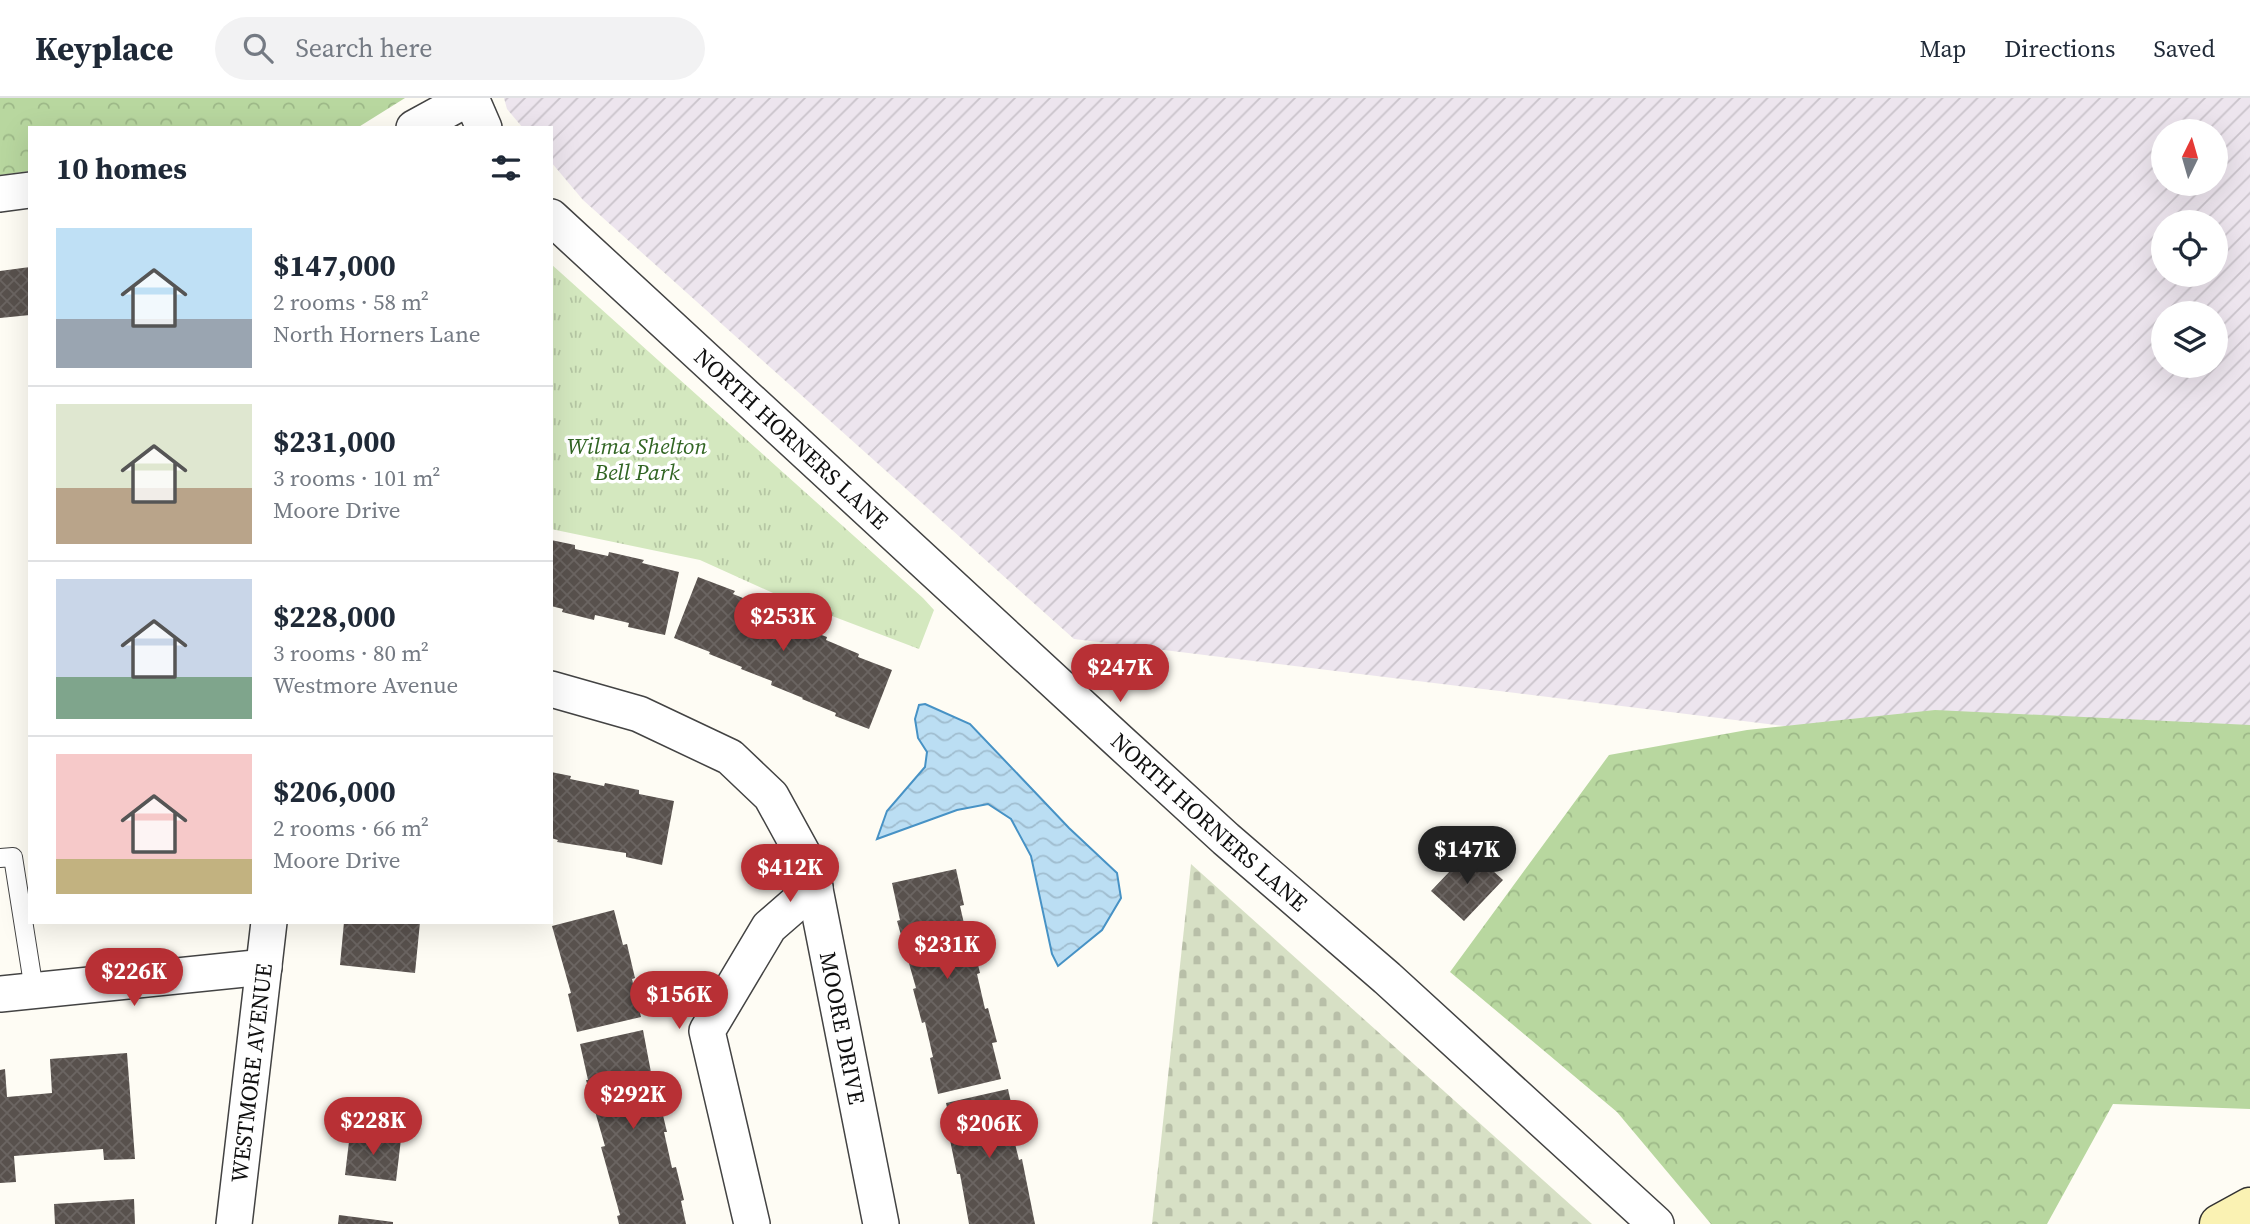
<!DOCTYPE html>
<meta charset="utf-8">
<style>
body{margin:0;font-family:"Source Serif 4",serif;background:#f2f2f3;color:#1f2937;height:100vh;display:flex;flex-direction:column;font-size:26px;white-space:nowrap}
*{box-sizing:border-box;margin:0}
p{font-size:23px;color:#747a83}
.icon{flex:none;width:38px;height:38px;fill:none;stroke:currentColor;stroke-width:2;stroke-linecap:round;stroke-linejoin:round}
.map{position:relative;flex:1;overflow:hidden}
.drawer{position:absolute;left:28px;top:28px;width:525px;height:798px;display:flex;flex-direction:column;background:#fff;border-radius:0px;box-shadow:0 7px 28px #0002}
.drawer>*{flex:none}
.needle{width:46px;rotate:5deg}
.controls{position:absolute;left:2151px;top:21px;display:grid;gap:14px}
.controls a{display:grid;place-items:center;width:77px;height:77px;border-radius:50%;background:#fff;box-shadow:0 7px 28px #0002;font-size:35px}
.price{position:absolute;translate:-50% -60px;padding:0 16px;border-radius:24px;background:#b83035;color:#fff;font-size:23px;line-height:46px;filter:drop-shadow(0 2px 4px #0008)}
.price::after{content:'';position:absolute;left:50%;top:42px;width:21px;height:16px;margin-left:-10px;background:inherit;clip-path:polygon(0 0,100% 0,50% 100%)}
.price.on{background:#222;color:#fff}
ul{padding:0;list-style:none}
li{display:flex;align-items:center;gap:21px;height:175px;padding:0 28px}
li+li{border-top:2px solid #e0e1e3}
li span{display:grid;place-items:center;flex:none;width:196px;height:140px;border-radius:0px;color:#555}
li>.icon{margin-inline-start:auto}
span .icon{width:84px;height:84px;fill:#fffc;stroke-width:1}
li b{font-size:30px}
h2{display:flex;justify-content:space-between;align-items:center;height:84px;padding:0 28px;font-size:30px}
header{display:flex;align-items:center;gap:42px;box-sizing:border-box;height:98px;padding:0 35px;background:#fff;border-bottom:2px solid #e0e1e3}
header strong{font-size:33px}
nav{display:flex;gap:38px;margin-inline-start:auto;font-size:24px}
.search{width:490px;height:63px;background:#f2f2f3;display:flex;align-items:center;gap:18px;box-sizing:border-box;padding:0 24px;border-radius:38px;color:#747a83;font-size:26px}
.map>svg:first-child{display:block}
.industrial{fill:url(#industrial-furrows);fill-rule:evenodd}
.grass{fill:url(#grass-tufts)}
.forest{fill:url(#forest-crowns)}
.cemetery{fill:url(#cemetery-stones)}
.water{fill:url(#water-waves);stroke:#4792c5;stroke-width:2}
.building{fill:url(#building-cross-hatch)}
.lines{fill:none;stroke-linecap:round;stroke-linejoin:round}
.lane-casing{stroke:#434343;stroke-width:20}
.street-casing{stroke:#434343;stroke-width:38}
.secondary-casing{stroke:#323232;stroke-width:41}
.lane{stroke:#fff;stroke-width:18}
.street{stroke:#fff;stroke-width:35}
.secondary{stroke:#faf2b3;stroke-width:38}
.labels{text-anchor:middle;dominant-baseline:central;stroke-width:7;stroke-linejoin:round;paint-order:stroke}
.street-label{font-size:23px;fill:#101010;stroke:#fff}
.park-label{font-size:23px;font-style:italic;fill:#316523;stroke:#fff}
</style>
<header>
<strong>Keyplace</strong>
<div class="search"><svg class="icon" aria-label="search" viewBox="0 0 24 24"><circle cx="10" cy="10" r="6"/><path d="M15 15l6 6"/></svg>Search here</div>
<nav><a>Map</a><a>Directions</a><a>Saved</a></nav>
</header>
<div class="map">
<svg width="2250" height="1126" viewBox="0 0 2250 1126">
<defs>
<pattern id="industrial-furrows" width="10" height="10" patternUnits="userSpaceOnUse" patternTransform="scale(1.75)"><rect width="10" height="10" fill="#ede5ee"/><path d="M-1 1l2-2M0 10L10 0M9 11l2-2" fill="none" stroke="#cac3cb"/></pattern>
<pattern id="grass-tufts" width="24" height="20" patternUnits="userSpaceOnUse" patternTransform="scale(1.75)"><rect width="24" height="20" fill="#d4e8bf"/><path d="M3 7l-1-3M5 7V3M7 7l1-3M15 17l-1-3M17 17v-4M19 17l1-3" fill="none" stroke="#b5c6a3"/></pattern>
<pattern id="forest-crowns" width="20" height="18" patternUnits="userSpaceOnUse" patternTransform="scale(1.75)"><rect width="20" height="18" fill="#b8d79f"/><path d="M2 6a3 3 0 1 1 6 0M12 15a3 3 0 1 1 6 0" fill="none" stroke="#9db888"/></pattern>
<pattern id="cemetery-stones" width="16" height="16" patternUnits="userSpaceOnUse" patternTransform="scale(1.75)"><rect width="16" height="16" fill="#d7e0c5"/><path d="M2 7V4a2 2 0 0 1 4 0v3zM10 15v-3a2 2 0 0 1 4 0v3z" fill="#b8bfa8"/></pattern>
<pattern id="water-waves" width="16" height="10" patternUnits="userSpaceOnUse" patternTransform="scale(1.75)"><rect width="16" height="10" fill="#bbdef3"/><path d="M0 5q4-4 8 0t8 0" fill="none" stroke="#a0bdcf"/></pattern>
<pattern id="building-cross-hatch" width="8" height="8" patternUnits="userSpaceOnUse" patternTransform="scale(1.75)"><rect width="8" height="8" fill="#58514d"/><path d="M0 0l8 8M0 8l8-8" fill="none" stroke="#6b6562"/></pattern>
</defs>
<rect width="100%" height="100%" fill="#fefcf4"/>
<path class="industrial" d="M504,0H2250V685L1074,541L583,102L551,64V30H523L507,11ZM2163,33H2216V86H2163ZM2163,124H2216V177H2163ZM2163,215H2216V268H2163Z"/>
<path class="grass" d="M551,166L923,500L934,512L919,551L782,499L700,462L551,431Z"/>
<path class="forest" d="M0,0H405L357,30H30V73L0,77Z
M1935,612L2250,627V1011L2113,1006L2047,1126H1711L1617,1014L1450,874L1609,657L1747,632Z"/>
<path class="cemetery" d="M1191,766L1592,1126H1152Z"/>
<path class="water" d="M925,606L970,626L1069,730L1117,775L1121,800L1102,832L1058,868L1052,856L1031,758L1011,721L988,706L957,712L877,741L887,713L925,669L927,654L918,640L915,621L919,607Z"/>
<path class="building" d="M30,169V217L0,220V173Z
M551,442L575,447V451L608,458L609,454L644,462L642,465L679,474L665,537L628,529L629,525L595,517L594,522L562,514L563,511L551,508Z
M698,479L735,493L733,496L765,509L764,512L796,523L794,527L827,539L826,542L859,556L858,559L892,572L869,631L835,618L836,615L802,601L803,600L771,587L772,583L741,571L742,569L709,556L710,554L674,540Z
M551,674L571,678L570,681L604,688L605,685L639,692V696L674,703L662,767L626,759V755L557,744L558,742L551,740Z
M1470,752L1503,782L1464,823L1431,793Z
M956,771L964,807L960,808L968,843L972,842L980,875L977,876L985,911L988,910L997,944L992,945L1001,981L938,996L930,960L933,959L925,924L922,925L913,891L916,890L897,823L900,822L892,785Z
M614,812L623,847L627,846L635,880L632,881L641,919L577,934L568,896L571,895L552,828Z
M344,824H420L415,875L340,867Z
M643,932L656,1001H659L667,1034H664L672,1070L676,1069L684,1102L681,1103L686,1126H619L617,1118L620,1117L601,1049L605,1048L586,982H588L580,946Z
M127,955L135,1061L104,1062L103,1051L14,1058L16,1084L0,1085V972L5,971L7,999L52,995L50,961Z
M1008,991L1016,1027L1011,1029L1019,1062L1022,1061L1035,1126H969L960,1076H957L950,1042L954,1041L946,1005Z
M350,1035L401,1041L396,1083L345,1077Z
M134,1101L135,1126H55L54,1106Z
M339,1117L393,1124V1126H338Z"/>
<g class="lines">
<defs>
<path id="lane" d="M0,760L13,759L34,892"/>
<g id="street">
<path d="M471,0L484,30"/>
<path d="M414,30L469,0"/>
<path d="M0,96L30,92"/>
<path id="s1" d="M551,119L1119,643L1226,741L1387,880L1656,1126"/>
<path id="s2" d="M551,591L639,616L730,659L771,698L811,771L881,1126"/>
<path d="M0,896L264,869"/>
<path id="s3" d="M234,1126L269,824"/>
<path d="M752,1126L707,933L769,829L815,789"/>
</g>
<path id="secondary" d="M2219,1126L2250,1109"/>
</defs>
<use href="#lane" class="lane-casing"/>
<use href="#street" class="street-casing"/>
<use href="#secondary" class="secondary-casing"/>
<use href="#lane" class="lane"/>
<use href="#street" class="street"/>
<use href="#secondary" class="secondary"/>
</g>
<g class="labels">
<g class="street-label">
<text stroke="none"><textPath href="#s1" startOffset="327">NORTH HORNERS LANE</textPath></text>
<text stroke="none"><textPath href="#s1" startOffset="894">NORTH HORNERS LANE</textPath></text>
<text stroke="none"><textPath href="#s2" startOffset="494">MOORE DRIVE</textPath></text>
<text stroke="none"><textPath href="#s3" startOffset="152">WESTMORE AVENUE</textPath></text>
</g>
<g class="park-label">
<text x="637" y="348">Wilma Shelton<tspan x="637" dy="26">Bell Park</tspan></text>
</g>
</g>
</svg>
<div class="controls">
<a><svg class="needle" viewBox="-14 -14 28 28"><path d="M0-13l5 13h-10z" fill="#e53935"/><path d="M0 13l5-13h-10z" fill="#747a83"/></svg></a>
<a><svg class="icon" aria-label="locate" viewBox="0 0 24 24"><circle cx="12" cy="12" r="6"/><path d="M12 2v4M12 18v4M2 12h4M18 12h4"/></svg></a>
<a><svg class="icon" aria-label="layers" viewBox="0 0 24 24"><path d="M12 4l9 5-9 5-9-5zM3 14l9 5 9-5"/></svg></a>
</div>
<b class="price" style="left:783px;top:555px">$253K</b>
<b class="price" style="left:1120px;top:606px">$247K</b>
<b class="price on" style="left:1467px;top:788px">$147K</b>
<b class="price" style="left:790px;top:806px">$412K</b>
<b class="price" style="left:947px;top:883px">$231K</b>
<b class="price" style="left:134px;top:910px">$226K</b>
<b class="price" style="left:679px;top:933px">$156K</b>
<b class="price" style="left:633px;top:1033px">$292K</b>
<b class="price" style="left:373px;top:1059px">$228K</b>
<b class="price" style="left:989px;top:1062px">$206K</b>
<section class="drawer">
<h2>10 homes<svg class="icon" aria-label="filters" viewBox="0 0 24 24"><path d="M4 7h16M4 17h16"/><circle cx="9" cy="7" r="2"/><circle cx="15" cy="17" r="2"/></svg></h2>
<ul>
<li><span style="background:linear-gradient(#bfe0f5 65%,#9aa5b1 0)"><svg class="icon" aria-label="home" viewBox="0 0 24 24"><path d="M3 11l9-7 9 7M6 9v11h12V9"/></svg></span><div><b>$147,000</b><p>2 rooms · 58 m²</p><p>North Horners Lane</p></div></li>
<li><span style="background:linear-gradient(#dfe7d0 60%,#b9a48a 0)"><svg class="icon" aria-label="home" viewBox="0 0 24 24"><path d="M3 11l9-7 9 7M6 9v11h12V9"/></svg></span><div><b>$231,000</b><p>3 rooms · 101 m²</p><p>Moore Drive</p></div></li>
<li><span style="background:linear-gradient(#c9d6e8 70%,#7fa58c 0)"><svg class="icon" aria-label="home" viewBox="0 0 24 24"><path d="M3 11l9-7 9 7M6 9v11h12V9"/></svg></span><div><b>$228,000</b><p>3 rooms · 80 m²</p><p>Westmore Avenue</p></div></li>
<li><span style="background:linear-gradient(#f6c9c9 75%,#c2b280 0)"><svg class="icon" aria-label="home" viewBox="0 0 24 24"><path d="M3 11l9-7 9 7M6 9v11h12V9"/></svg></span><div><b>$206,000</b><p>2 rooms · 66 m²</p><p>Moore Drive</p></div></li>
</ul>
</section>
</div>
